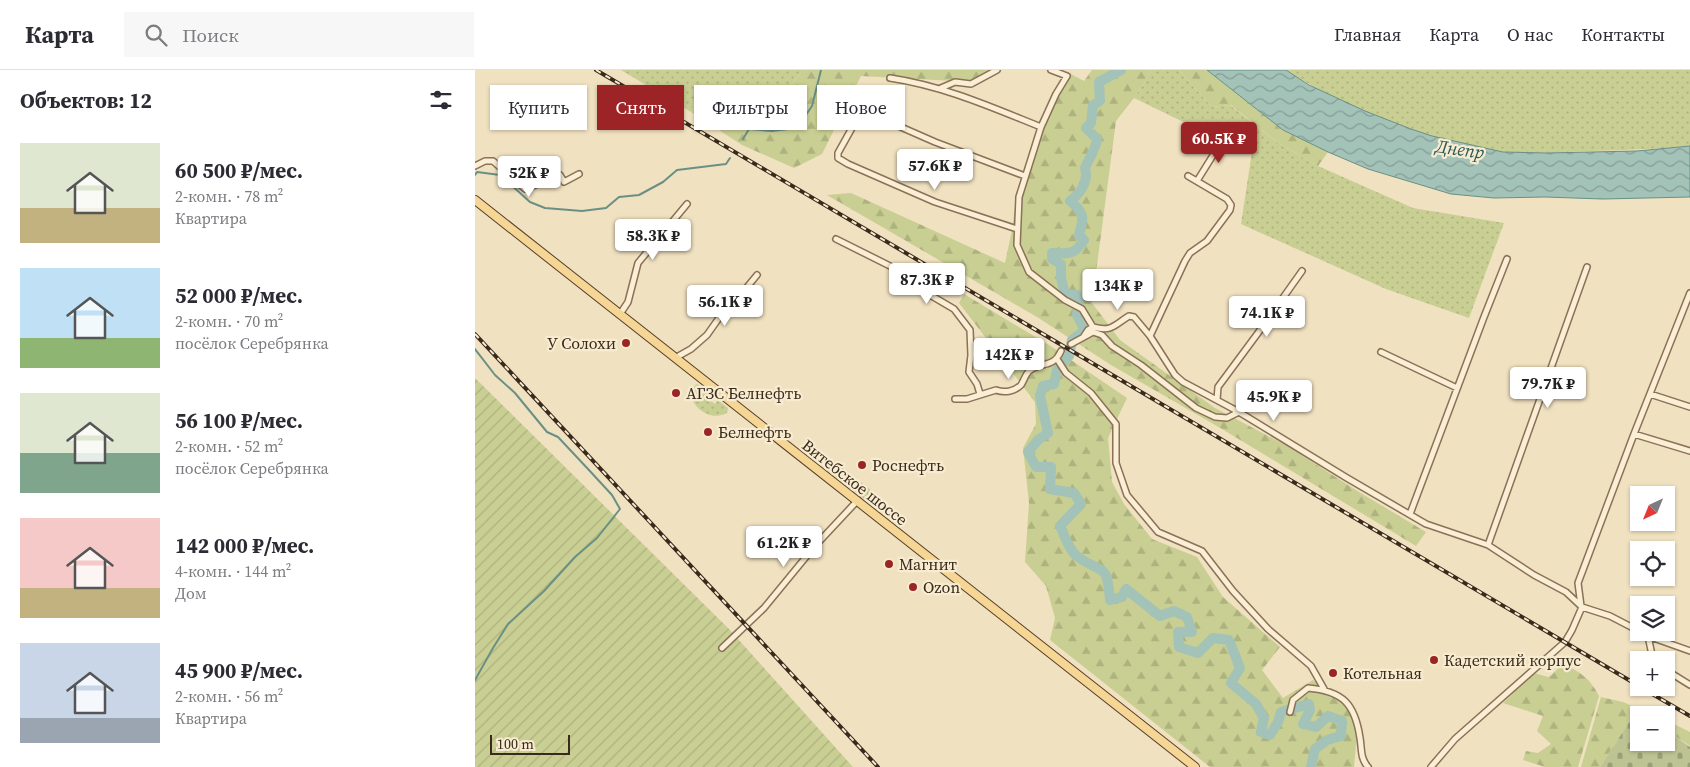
<!DOCTYPE html>
<html lang="ru">
<meta charset="utf-8">
<style>
body{margin:0;font-family:"Source Serif 4",serif;background:#f7f7f7;color:#2b2b33;height:100vh;display:flex;flex-direction:column;font-size:19px;white-space:nowrap}
*{box-sizing:border-box;margin:0}
p{font-size:16px;color:#7c7c81}
.icon{flex:none;width:28px;height:28px;fill:none;stroke:currentColor;stroke-width:2;stroke-linecap:round;stroke-linejoin:round}
.map{position:relative;flex:1;overflow:hidden}
.sheet{display:flex;flex-direction:column;background:#fff;width:475px}
.sheet>*{flex:none}
.banner{position:absolute;left:15px;top:15px;width:475px;height:45px;display:flex;gap:10px}
.needle{width:32px;rotate:223deg}
.buttons{position:absolute;left:1155px;top:416px;display:grid;gap:10px}
.buttons a{display:grid;place-items:center;width:45px;height:45px;border-radius:0px;background:#fff;box-shadow:0 1px 4px #0004;font-size:25px}
.scale{position:absolute;left:15px;bottom:12px;width:80px;box-sizing:border-box;padding-left:5px;border:2px solid #392a1c;border-top:0;font-size:14px;line-height:18px;white-space:nowrap;color:#392a1c;-webkit-text-stroke:4px #f7ebd0;paint-order:stroke}
.price{position:absolute;translate:-50% -42px;padding:0 11px;border-radius:5px;background:#fff;color:#222;font-size:16px;line-height:32px;filter:drop-shadow(0 1px 2px #0008)}
.price::after{content:'';position:absolute;left:50%;top:30px;width:15px;height:11px;margin-left:-8px;background:inherit;clip-path:polygon(0 0,100% 0,50% 100%)}
.price.on{background:#9c2426;color:#fff}
ul{padding:0;list-style:none}
li{display:flex;align-items:center;gap:15px;height:125px;padding:0 20px}
li span{display:grid;place-items:center;flex:none;width:140px;height:100px;border-radius:0px;color:#555}
li>.icon{margin-inline-start:auto}
span .icon{width:60px;height:60px;fill:#fffc;stroke-width:1}
li b{font-size:21px}
h2{display:flex;justify-content:space-between;align-items:center;height:60px;padding:0 20px;font-size:21px}
.pill{padding:0 18px;border-radius:0px;background:#fff;box-shadow:0 1px 4px #0004;font-size:18px;line-height:45px}
.pill.on{background:#9c2426;color:#fff}
header{display:flex;align-items:center;gap:30px;box-sizing:border-box;height:70px;padding:0 25px;background:#fff;border-bottom:1px solid #e1e1e2}
header strong{font-size:24px}
nav{display:flex;gap:28px;margin-inline-start:auto;font-size:18px}
.search{width:350px;height:45px;background:#f7f7f7;display:flex;align-items:center;gap:12px;box-sizing:border-box;padding:0 18px;border-radius:0px;color:#7c7c81;font-size:19px}
main{display:flex;flex:1;min-height:0}
.map>svg:first-child{display:block}
.grass{fill:url(#grass-dots)}
.forest{fill:url(#forest-firs)}
.cemetery{fill:url(#cemetery-stones)}
.garden{fill:url(#garden-furrows)}
.water{fill:url(#water-waves);stroke:#6a9086}
.lines{fill:none;stroke-linecap:round;stroke-linejoin:round}
.stream{stroke:#6a9086;stroke-width:2}
.river{stroke:#a3c2b8;stroke-width:10}
.minor-tunnel{stroke:#cbbc9f;stroke-width:5;stroke-dasharray:5 2.5;stroke-linecap:butt}
.minor-casing{stroke:#8a7157;stroke-width:8}
.primary-casing{stroke:#573f2c;stroke-width:10}
.minor{stroke:#faeed4;stroke-width:5}
.primary{stroke:#f6d695;stroke-width:8}
.rail-casing{stroke:#392a1c;stroke-width:4}
.rail{stroke:#f7ebd0;stroke-width:2;stroke-dasharray:5.5;stroke-linecap:butt}
.poi-dot{fill:#9c2426;stroke:#f7ebd0;stroke-width:2}
.labels{text-anchor:middle;dominant-baseline:central;stroke-width:4.5;stroke-linejoin:round;paint-order:stroke}
.poi-label{font-size:16px;fill:#392a1c;stroke:#f7ebd0;text-anchor:start}
.street-label{font-size:16px;fill:#392a1c;stroke:#f7ebd0}
.water-label{font-size:18px;font-style:italic;fill:#2b5956;stroke:#f7ebd0}
</style>
<header>
<strong>Карта</strong>
<div class="search"><svg class="icon" aria-label="search" viewBox="0 0 24 24"><circle cx="10" cy="10" r="6"/><path d="M15 15l6 6"/></svg>Поиск</div>
<nav><a>Главная</a><a>Карта</a><a>О нас</a><a>Контакты</a></nav>
</header>
<main>
<section class="sheet">
<h2>Объектов: 12<svg class="icon" aria-label="filters" viewBox="0 0 24 24"><path d="M4 7h16M4 17h16"/><circle cx="9" cy="7" r="2"/><circle cx="15" cy="17" r="2"/></svg></h2>
<ul>
<li><span style="background:linear-gradient(#dfe7d0 65%,#c2b280 0)"><svg class="icon" aria-label="home" viewBox="0 0 24 24"><path d="M3 11l9-7 9 7M6 9v11h12V9"/></svg></span><div><b>60 500 ₽/мес.</b><p>2-комн. · 78 m²</p><p>Квартира</p></div></li>
<li><span style="background:linear-gradient(#bfe0f5 70%,#8fb573 0)"><svg class="icon" aria-label="home" viewBox="0 0 24 24"><path d="M3 11l9-7 9 7M6 9v11h12V9"/></svg></span><div><b>52 000 ₽/мес.</b><p>2-комн. · 70 m²</p><p>посёлок Серебрянка</p></div></li>
<li><span style="background:linear-gradient(#dfe7d0 60%,#7fa58c 0)"><svg class="icon" aria-label="home" viewBox="0 0 24 24"><path d="M3 11l9-7 9 7M6 9v11h12V9"/></svg></span><div><b>56 100 ₽/мес.</b><p>2-комн. · 52 m²</p><p>посёлок Серебрянка</p></div></li>
<li><span style="background:linear-gradient(#f6c9c9 70%,#c2b280 0)"><svg class="icon" aria-label="home" viewBox="0 0 24 24"><path d="M3 11l9-7 9 7M6 9v11h12V9"/></svg></span><div><b>142 000 ₽/мес.</b><p>4-комн. · 144 m²</p><p>Дом</p></div></li>
<li><span style="background:linear-gradient(#c9d6e8 75%,#9aa5b1 0)"><svg class="icon" aria-label="home" viewBox="0 0 24 24"><path d="M3 11l9-7 9 7M6 9v11h12V9"/></svg></span><div><b>45 900 ₽/мес.</b><p>2-комн. · 56 m²</p><p>Квартира</p></div></li>
</ul>
</section>
<div class="map">
<svg width="1215" height="697" viewBox="0 0 1215 697">
<defs>
<pattern id="grass-dots" width="8" height="8" patternUnits="userSpaceOnUse" patternTransform="scale(1.25)"><rect width="8" height="8" fill="#c9cf93"/><path d="M2 2h.1M6 6h.1" fill="none" stroke="#adb27e" stroke-width="1.8" stroke-linecap="round"/></pattern>
<pattern id="forest-firs" width="22" height="20" patternUnits="userSpaceOnUse" patternTransform="scale(1.25)"><rect width="22" height="20" fill="#c9cf93"/><path d="M5 1l3.5 6h-7zM16 11l3.5 6h-7z" fill="#adb27e"/></pattern>
<pattern id="cemetery-stones" width="16" height="16" patternUnits="userSpaceOnUse" patternTransform="scale(1.25)"><rect width="16" height="16" fill="#bec393"/><path d="M2 7V4a2 2 0 0 1 4 0v3zM10 15v-3a2 2 0 0 1 4 0v3z" fill="#9b9f77"/></pattern>
<pattern id="garden-furrows" width="10" height="10" patternUnits="userSpaceOnUse" patternTransform="scale(1.25)"><rect width="10" height="10" fill="#c9cf93"/><path d="M-1 1l2-2M0 10L10 0M9 11l2-2" fill="none" stroke="#adb27e"/></pattern>
<pattern id="water-waves" width="16" height="10" patternUnits="userSpaceOnUse" patternTransform="scale(1.25)"><rect width="16" height="10" fill="#a3c2b8"/><path d="M0 5q4-4 8 0t8 0" fill="none" stroke="#869e95"/></pattern>
</defs>
<rect width="100%" height="100%" fill="#f0e1c0"/>
<path class="grass" d="M146,0H328L282,56L220,30L216,42Z
M677,0H704L737,37L755,35L803,73L843,96L938,138L1029,153L994,248L911,219L766,154L778,75L749,54L733,64L659,28Z
M811,0H1215V76C1182,79 1150,80 1117,81C1088,82 1059,84 1030,82C1015,80 999,76 985,73C924,59 864,34 811,0Z
M222,314L234,324L232,328L240,334L243,330L253,338L252,343C230,355 205,325 222,314Z
M355,392L364,395L406,428L410,436L406,442L347,395Z"/>
<path class="forest" d="M328,0H523L498,12L386,6L347,84L319,98L267,75L216,42L220,30L282,56Z
M617,0H677L659,28L641,51L617,233L645,270L740,338L814,377L884,422L951,462L941,476L747,359L636,295L562,247L352,125L376,123L530,193L537,160L541,129L562,58L592,2L609,11Z
M704,0H732L808,60L853,82L843,96L803,73L756,35L737,37Z
M489,224L574,275L652,328L633,368L637,412L649,434L677,469L722,487L748,527L805,577L787,600L808,628L838,610L873,638L882,663L879,697H735L575,570L580,548L571,516L550,492L554,433L548,378L561,354L560,332L484,233Z
M1089,594C1106,603 1115,608 1124,626L1103,697H1070L1048,690L1051,681L1063,683L1076,674L1062,661L1068,646L1028,633L1059,603L1073,607C1080,604 1082,597 1089,594Z
M1126,627L1148,632L1179,645H1170L1162,640L1125,697H1106Z
M1191,650L1215,662V676L1191,660Z"/>
<path class="cemetery" d="M1162,640L1170,645H1164V672H1191V660L1215,677V697H1125Z"/>
<path class="garden" d="M0,308L254,559L378,697H0Z"/>
<path class="water" d="M732,0H811L834,15L890,41L936,59L957,66L1028,82L1071,83L1162,81L1215,76V127L1128,129L1070,127L1019,128L976,124L893,99L853,82L808,60Z"/>
<g class="lines">
<path class="stream" d="M268,69L274,59L297,61L322,58L337,36L346,0
M0,105L2,102L25,105L55,132L70,138L107,141L131,138L144,127L164,125L188,112L202,100L251,94L255,88
M0,279L20,305L40,323L72,362L83,367L113,399L137,425L145,439L122,468L100,487L69,521L33,554L18,578L0,610"/>
<path class="river" d="M646,0L624,12L625,31L618,35L616,53L611,58L622,69C621,79 614,88 610,98C614,111 605,124 595,131C610,143 609,148 604,165L609,170C600,185 593,184 577,183V189L586,194V208L590,224L602,225L604,232L602,245L610,260L597,270L594,286L582,300L579,314L568,316L565,326L573,363L563,370L553,382L561,397H576L575,419L599,423L606,434L585,456C590,466 594,481 603,487C628,505 632,491 635,530L647,527L651,519L685,546L699,541L712,547L717,562H703L704,577L723,583L738,568L754,570L765,598L756,613L781,634L789,648L786,662L795,665L803,652L806,642L834,634L835,640L828,654L841,657L853,646L867,651L866,666L852,670L840,679L836,697"/>
<path class="minor-tunnel" d="M586,281L596,274"/>
<defs>
<path id="minor" d="M576,0L592,6L581,24L566,57L544,127L542,175L554,202L590,230L607,239L618,257
M415,8C469,16 516,37 566,57
M466,18L480,12L496,14L522,0
M0,96L10,91H18L50,119L85,105L89,112L104,104
M713,106L752,129L756,135L755,140L732,171L715,183L710,191L675,266L700,305L708,312L764,342L872,408L951,454L1013,475L1059,505L1091,522L1107,537L1135,546L1164,561
M722,111L750,66
M542,159L460,132L373,94L363,88V83L387,40L460,72L550,106
M361,169L417,197L445,219L479,239L495,260L496,285L494,302L502,314L505,324
M145,244L153,232L163,193L212,134
M609,266L613,260L618,257C638,262 639,255 654,246L659,247L675,266
M596,274L618,262L627,265L637,276L666,295L721,338L740,347L752,348L764,342
M906,282L982,318
M200,288L216,279L232,265L256,231L268,222L282,205
M582,289L591,303L616,323L641,354V393L652,425L683,462L727,481L758,521L793,559L836,596L849,619
M1175,324L1215,337
M480,329H492L521,320C529,323 539,322 546,315C549,311 550,305 554,301C566,291 578,299 586,281
M742,330L743,317L783,263L827,201
M1159,364L1215,223
M935,444L1009,247L1032,189
M1013,475L1112,197
M1106,536L1103,513L1159,364L1215,381
M1167,562L1173,566L1177,585L1182,590
M1173,566L1215,581
M247,578L289,538L340,476L383,430
M1191,600L1215,615
M815,642L818,630L833,618C868,621 880,634 885,668C887,679 885,688 893,697
M956,697L980,669L1090,572L1097,560L1107,537"/>
<path id="primary" d="M0,130L720,697"/>
</defs>
<use href="#minor" class="minor-casing"/>
<use href="#primary" class="primary-casing"/>
<use href="#minor" class="minor"/>
<use href="#primary" class="primary"/>
<defs>
<path id="rail" d="M121,0L1164,616
M0,264L403,697
M1167,618L1215,646"/>
</defs>
<use href="#rail" class="rail-casing"/>
<use href="#rail" class="rail"/>
</g>
<g class="poi-dot">
<circle cx="151" cy="273" r="5"/>
<circle cx="201" cy="323" r="5"/>
<circle cx="233" cy="362" r="5"/>
<circle cx="387" cy="395" r="5"/>
<circle cx="414" cy="494" r="5"/>
<circle cx="438" cy="517" r="5"/>
<circle cx="959" cy="590" r="5"/>
<circle cx="858" cy="603" r="5"/>
</g>
<g class="labels">
<g class="poi-label">
<text x="141" y="273" text-anchor="end">У Солохи</text>
<text x="211" y="323">АГЗС Белнефть</text>
<text x="243" y="362">Белнефть</text>
<text x="397" y="395">Роснефть</text>
<text x="424" y="494">Магнит</text>
<text x="448" y="517">Ozon</text>
<text x="969" y="590">Кадетский корпус</text>
<text x="868" y="603">Котельная</text>
</g>
<g class="street-label">
<text transform="translate(380 412) rotate(38)">Витебское шоссе</text>
</g>
<g class="water-label">
<text transform="translate(985 79) rotate(8)">Днепр</text>
</g>
</g>
</svg>
<div class="buttons">
<a><svg class="needle" viewBox="-14 -14 28 28"><path d="M0-13l5 13h-10z" fill="#e53935"/><path d="M0 13l5-13h-10z" fill="#7c7c81"/></svg></a>
<a><svg class="icon" aria-label="locate" viewBox="0 0 24 24"><circle cx="12" cy="12" r="6"/><path d="M12 2v4M12 18v4M2 12h4M18 12h4"/></svg></a>
<a><svg class="icon" aria-label="layers" viewBox="0 0 24 24"><path d="M12 4l9 5-9 5-9-5zM3 14l9 5 9-5"/></svg></a>
<a>+</a>
<a>−</a>
</div>
<div class="scale">100 m</div>
<b class="price on" style="left:744px;top:94px">60.5K ₽</b>
<b class="price" style="left:460px;top:121px">57.6K ₽</b>
<b class="price" style="left:54px;top:128px">52K ₽</b>
<b class="price" style="left:178px;top:191px">58.3K ₽</b>
<b class="price" style="left:452px;top:235px">87.3K ₽</b>
<b class="price" style="left:643px;top:241px">134K ₽</b>
<b class="price" style="left:250px;top:257px">56.1K ₽</b>
<b class="price" style="left:792px;top:268px">74.1K ₽</b>
<b class="price" style="left:534px;top:310px">142K ₽</b>
<b class="price" style="left:1073px;top:339px">79.7K ₽</b>
<b class="price" style="left:799px;top:352px">45.9K ₽</b>
<b class="price" style="left:309px;top:498px">61.2K ₽</b>
<div class="banner">
<a class="pill">Купить</a>
<a class="pill on">Снять</a>
<a class="pill">Фильтры</a>
<a class="pill">Новое</a>
</div>
</div>
</main>
